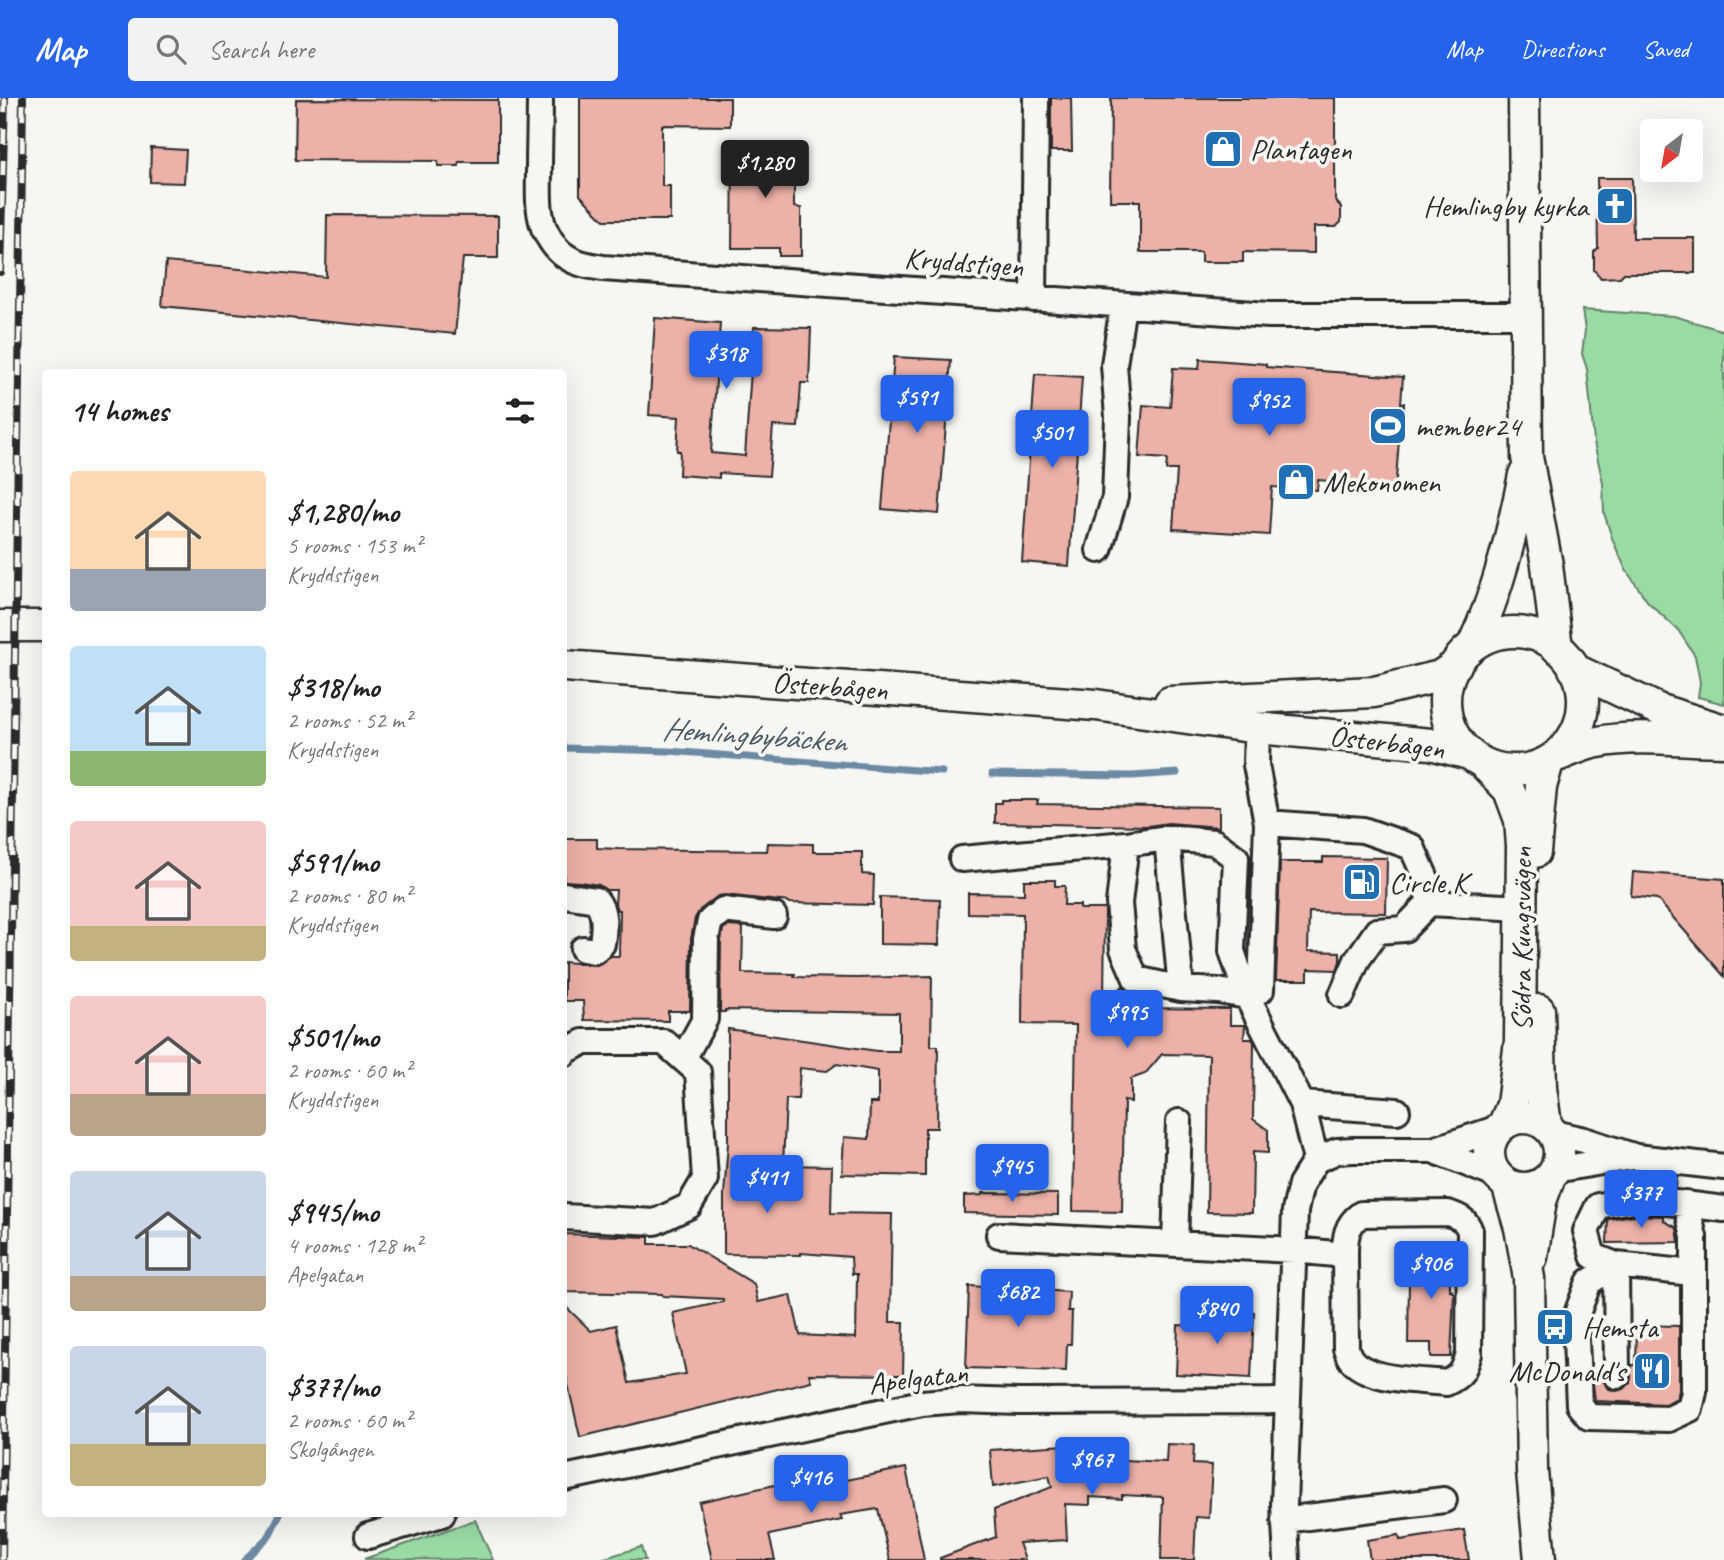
<!DOCTYPE html>
<meta charset="utf-8">
<style>
body{margin:0;font-family:Caveat,sans-serif;background:#f2f2f2;color:#222;height:100vh;display:flex;flex-direction:column;font-size:26px;white-space:nowrap}
*{box-sizing:border-box;margin:0}
p{font-size:23px;color:#767676}
.icon{flex:none;width:38px;height:38px;fill:none;stroke:currentColor;stroke-width:2;stroke-linecap:round;stroke-linejoin:round}
.map{position:relative;flex:1;overflow:hidden}
.side{position:absolute;left:42px;top:271px;width:525px;height:1148px;display:flex;flex-direction:column;background:#fff;border-radius:7px;box-shadow:0 7px 28px #0002}
.side>*{flex:none}
.needle{width:46px;rotate:211deg}
.controls{position:absolute;left:1640px;top:21px;display:grid;gap:14px}
.controls a{display:grid;place-items:center;width:63px;height:63px;border-radius:7px;background:#fff;box-shadow:0 7px 28px #0002;font-size:35px}
.price{position:absolute;translate:-50% -60px;padding:0 16px;border-radius:7px;background:#2563eb;color:#fff;font-size:23px;line-height:46px;filter:drop-shadow(0 2px 4px #0008)}
.price::after{content:'';position:absolute;left:50%;top:42px;width:21px;height:16px;margin-left:-10px;background:inherit;clip-path:polygon(0 0,100% 0,50% 100%)}
.price.selected{background:#222;color:#fff}
ul{padding:0;list-style:none}
li{display:flex;align-items:center;gap:21px;height:175px;padding:0 28px}
li span{display:grid;place-items:center;flex:none;width:196px;height:140px;border-radius:7px;color:#555}
li>.icon{margin-inline-start:auto}
span .icon{width:84px;height:84px;fill:#fffc;stroke-width:1}
li b{font-size:30px}
h2{display:flex;justify-content:space-between;align-items:center;height:84px;padding:0 28px;font-size:30px}
header{display:flex;align-items:center;gap:42px;box-sizing:border-box;height:98px;padding:0 35px;background:#2563eb;color:#fff}
header strong{font-size:33px}
nav{display:flex;gap:38px;margin-inline-start:auto;font-size:24px}
.search{width:490px;height:63px;background:#f2f2f2;display:flex;align-items:center;gap:18px;box-sizing:border-box;padding:0 24px;border-radius:7px;color:#767676;font-size:26px}
.map>svg:first-child{display:block}
.green{fill:#99daa5;stroke:#628268;stroke-width:2}
.lines{fill:none;stroke-linecap:round;stroke-linejoin:round}
.stream{stroke:#6c8aa3;stroke-width:7}
.building{fill:#ecb1a8;stroke:#2b2b2b;stroke-width:2}
.minor-casing{stroke:#2b2b2b;stroke-width:30}
.major-casing{stroke:#2b2b2b;stroke-width:35}
.minor{stroke:#f6f6f2;stroke-width:24}
.major{stroke:#f6f6f2;stroke-width:30}
.rail-casing{stroke:#2b2b2b;stroke-width:8}
.rail{stroke:#f6f6f2;stroke-width:5;stroke-dasharray:16;stroke-linecap:butt}
.labels{text-anchor:middle;dominant-baseline:central;stroke-width:7;stroke-linejoin:round;paint-order:stroke}
.poi-label{font-size:30px;fill:#2b2b2b;stroke:#f6f6f2;text-anchor:start}
.street-label{font-size:30px;fill:#2b2b2b;stroke:#f6f6f2}
.water-label{font-size:32px;font-style:italic;fill:#4b5a67;stroke:#f6f6f2}
</style>
<header>
<strong>Map</strong>
<div class="search"><svg class="icon" aria-label="search" viewBox="0 0 24 24"><circle cx="10" cy="10" r="6"/><path d="M15 15l6 6"/></svg>Search here</div>
<nav><a>Map</a><a>Directions</a><a>Saved</a></nav>
</header>
<div class="map">
<svg width="1724" height="1462" viewBox="0 0 1724 1462">
<rect width="100%" height="100%" fill="#f6f6f2"/>
<filter id="ink" filterUnits="userSpaceOnUse"><feTurbulence type="fractalNoise" baseFrequency=".0143" numOctaves="2"/><feDisplacementMap in="SourceGraphic" scale="14" xChannelSelector="R" yChannelSelector="G"/><feConvolveMatrix kernelMatrix="1 2 1 2 8 2 1 2 1" color-interpolation-filters="sRGB"/></filter>
<g filter="url(#ink)">
<path class="green" d="M1582,212L1674,218L1724,233V606L1698,599L1700,584L1695,558L1678,532L1648,504L1626,472L1613,443L1604,415L1603,385L1594,344L1587,271L1582,256L1585,232Z
M475,1422L493,1462L364,1461Z
M641,1449L645,1462H598Z"/>
<g class="lines">
<path class="stream" d="M564,650L669,653L942,674
M992,676L1132,678L1177,675
M244,1462L269,1438L280,1416"/>
</g>
<path class="building" d="M580,0H730V28L662,27V88H670V122H604L580,97Z
M1051,0H1071L1072,53H1051Z
M1111,0H1335V102L1341,109V124L1336,129H1314V155L1243,154V164H1201V154H1140V103H1110Z
M296,1L498,2V64H459V68H438V63L295,62Z
M733,48L794,49V109L801,110V158H779V150H732Z
M151,50L186,52L184,85L150,84Z
M1597,80H1632L1633,140H1695V175H1624L1620,179L1601,180L1594,172V154L1598,150Z
M327,117L498,118V160H463L455,236L162,208L166,164L326,179Z
M655,220L720,225L711,355L745,358L754,229L811,230L809,285H801L798,329L773,328L769,378L719,375V380L679,377L680,353H677L679,319L649,317Z
M894,259L951,262L939,416L882,411Z
M1200,261L1266,266V269L1403,279L1401,305H1404L1403,329H1400L1395,394L1366,392V386L1318,382L1317,392L1272,389L1269,437L1173,431L1177,372H1166L1167,361L1139,359L1143,307L1170,309L1173,270L1199,271Z
M1035,276L1082,279L1069,468L1022,464Z
M1001,702H1038L1037,706L1219,709V729L1168,725L1148,728L995,725V705H1001Z
M564,741H597V750L618,751L767,753L768,745L813,746V754H862V776L874,777L873,807L789,805V804L725,797L718,798L700,812L695,820L691,841L690,913H668V923L584,922L583,903H564V864L597,867L611,858H619L620,812H617L615,806L616,792H606L599,787L580,784L564,783Z
M1323,759L1387,760L1386,815L1309,814L1308,853L1340,854V863L1337,872L1308,871V882H1276L1280,764H1323Z
M1633,774L1724,781V878L1657,801L1631,798Z
M1024,782H1055V788H1065L1064,807H1080V811H1105L1104,906L1123,888L1136,901H1143L1142,910L1230,911V927H1245L1244,941H1252L1254,944L1253,1021L1268,1032V1055L1253,1054L1252,1115L1207,1114L1209,957L1162,956L1145,976L1131,981V1004L1124,1003L1122,1114L1073,1113L1076,927L1022,926L1023,816L968,815V795L1024,796Z
M880,799L940,801L939,847L880,846Z
M728,828L743,829L742,875L795,876L794,879L856,880L932,878L931,948H938L937,1030H925V1078L842,1076L844,1039L869,1041L870,1005H878V973L837,966L827,973L800,970L798,1001H786L783,1067L832,1068L831,1115L892,1116L890,1224H904L903,1277L809,1276L811,1283L580,1339L564,1269V1207L591,1233L616,1227L629,1285L686,1276L673,1215L723,1204V1201L663,1198L662,1196L564,1194V1136L649,1139V1146H688L754,1186L758,1204L791,1197L800,1237L856,1240L857,1176H852L851,1159L801,1155V1157L724,1156V1097L728,1045V931L877,953H899V915L725,912V914H720L721,843L723,831Z
M983,1095L1058,1096V1117L964,1115V1098L983,1097Z
M1633,1117L1664,1118V1123L1677,1130L1679,1144L1607,1145L1608,1121Z
M1412,1151L1450,1152V1192H1452V1194L1454,1195L1451,1259H1431V1245H1408L1409,1183H1412Z
M969,1188L1069,1194L1068,1213H1072L1071,1246H1067L1066,1273L966,1270Z
M1213,1211L1254,1214L1251,1280L1176,1276L1178,1227L1202,1228L1203,1216H1215Z
M1637,1227L1679,1228V1292L1677,1300L1666,1306L1595,1303L1592,1276H1602L1605,1286L1609,1291L1616,1293L1624,1291L1630,1285L1632,1267H1636Z
M1081,1346V1360L1166,1364L1167,1346L1194,1347L1193,1366L1212,1367L1209,1420L1196,1419L1194,1462H1161L1163,1399L1122,1397V1401L1090,1399V1407L1065,1406L1067,1442L1019,1445L1025,1462H940V1460L996,1439L994,1412L1052,1389L1049,1378L993,1389L990,1352Z
M906,1370L924,1462H890L878,1411L840,1417L842,1422L769,1437L775,1462H712L699,1404L779,1386L781,1395Z
M1464,1432L1469,1462H1370L1367,1442L1399,1437L1400,1442Z"/>
<g class="lines">
<defs>
<path id="minor" d="M540,0C540,24 539,47 539,71C539,90 537,111 544,130C549,141 556,153 567,159C577,166 591,168 603,170L1269,217H1526
M1034,201L1036,0
M1099,452L1115,399L1118,319L1114,267L1123,207
M1257,630L1256,667L1267,725L1261,892
M1267,725L1363,732L1412,749L1427,783L1429,805L1404,831L1377,833L1357,862L1342,897
M1167,740L1181,891
M1126,746L1119,805L1123,851L1136,881L1181,891L1218,893L1247,898
M962,761L1126,746L1167,740L1214,744L1236,760L1232,853L1247,898L1302,1006
M564,797L596,802C606,814 604,831 602,846L594,853L583,851
M1429,805L1523,810
M564,956L566,953L583,944H664L698,974L705,1081L689,1108L655,1124L564,1119
M683,961L705,921L706,841L710,823L723,812L774,818
M1553,1035L1584,1042L1636,1059L1724,1069
M1433,1052L1498,1078
M1316,1062L1337,1053L1353,1052H1433L1499,1030
M1316,1062L1302,1006L1397,1013
M1664,1062L1661,1103L1724,1111
M1554,1072L1632,1059
M1686,1105L1694,1139V1294L1690,1311L1669,1321L1589,1319L1579,1307L1576,1242L1578,1213L1589,1184L1616,1167L1693,1175
M999,1137L1294,1152L1345,1157L1346,1250C1347,1253 1348,1257 1350,1260C1365,1283 1421,1282 1446,1285C1462,1278 1464,1272 1469,1256L1470,1133C1466,1121 1459,1119 1448,1115L1361,1116C1346,1127 1345,1139 1345,1157
M1175,1146L1179,1024
M1617,1278L1616,1167L1593,1158L1586,1133L1598,1108L1632,1102L1661,1103
M564,1380L922,1305L960,1302L1019,1304L1287,1303
M1284,1422L1444,1402
M368,1438L442,1416
M1287,1462L1284,1407L1295,1113L1301,1086L1316,1062"/>
<path id="major" d="M1524,0L1527,359L1547,467L1557,550
M0,528H46
M1445 603a69 69 0 1 1 138 0a69 69 0 1 1-138 0Z
M1473,547C1499,492 1512,435 1524,377
M564,568L1096,607L1257,630L1431,646L1469,656
M1574,571L1660,612L1724,632
M1170,604L1374,594L1440,578L1456,567
M1557,658C1570,653 1585,646 1598,644C1640,636 1682,643 1724,643
M1484,666L1509,692L1520,722L1522,748L1520,943L1512,1007L1504,1026
M1535,754L1541,689L1548,664
M1539,912L1541,990L1546,1027
M1489 1055a35 35 0 1 1 70 0a35 35 0 1 1-70 0Z
M1507,1086L1520,1130L1529,1180L1532,1373L1540,1462
M1532,1159L1541,1103L1549,1081"/>
</defs>
<use href="#minor" class="minor-casing"/>
<use href="#major" class="major-casing"/>
<use href="#minor" class="minor"/>
<use href="#major" class="major"/>
<defs>
<path id="rail" d="M0,174L5,0
M2,1462L23,0"/>
</defs>
<use href="#rail" class="rail-casing"/>
<use href="#rail" class="rail"/>
</g>
</g>
<defs>
<symbol id="shop-square" viewBox="-11 -11 22 22"><rect x="-9" y="-9" width="18" height="18" rx="4" fill="#1f6fb2" stroke="#f6f6f2"/><path d="M-5-2.5h2.3a2.7 3.5 0 0 1 5.4 0H5L5.5 6h-11ZM-1.5-2.5h3a1.5 2.3 0 0 0-3 0Z" fill="#fff"/></symbol>
<symbol id="church-square" viewBox="-11 -11 22 22"><rect x="-9" y="-9" width="18" height="18" rx="4" fill="#1f6fb2" stroke="#f6f6f2"/><path d="M-1.2-6h2.4v3.5h3.3v2.4h-3.3V6h-2.4V-.1h-3.3v-2.4h3.3Z" fill="#fff"/></symbol>
<symbol id="stadium-square" viewBox="-11 -11 22 22"><rect x="-9" y="-9" width="18" height="18" rx="4" fill="#1f6fb2" stroke="#f6f6f2"/><path d="M0-5a6.5 5 0 1 0 0 10a6.5 5 0 1 0 0-10ZM-3.5-1.8h7v3.6h-7Z" fill="#fff"/></symbol>
<symbol id="fuel-square" viewBox="-11 -11 22 22"><rect x="-9" y="-9" width="18" height="18" rx="4" fill="#1f6fb2" stroke="#f6f6f2"/><path d="M-5.5-6h7V0h2V4h1.3V-2.5L3-4.5l.8-.8L6-3V5H2.5V1h-1V6h-7ZM-4.2-4.7v3.2H.2V-4.7Z" fill="#fff"/></symbol>
<symbol id="bus-square" viewBox="-11 -11 22 22"><rect x="-9" y="-9" width="18" height="18" rx="4" fill="#1f6fb2" stroke="#f6f6f2"/><path d="M-5-6H5V4H4V6H2V4H-2V6H-4V4H-5ZM-3.5-4V0h7V-4ZM-3.5 1.2v1.5H-2V1.2ZM2 1.2v1.5H3.5V1.2Z" fill="#fff"/></symbol>
<symbol id="restaurant-square" viewBox="-11 -11 22 22"><rect x="-9" y="-9" width="18" height="18" rx="4" fill="#1f6fb2" stroke="#f6f6f2"/><path d="M-5-6h1v4h1v-4h1v4h1v-4h1v5L-1.5 .5V6h-2V.5L-5-1ZM5-6V6H3V1.5H1.5Q1.5-4 5-6Z" fill="#fff"/></symbol>
</defs>
<g fill-rule="evenodd">
<use href="#shop-square" x="1201" y="29" width="44" height="44"/>
<use href="#church-square" x="1593" y="86" width="44" height="44"/>
<use href="#stadium-square" x="1366" y="306" width="44" height="44"/>
<use href="#shop-square" x="1274" y="362" width="44" height="44"/>
<use href="#fuel-square" x="1340" y="762" width="44" height="44"/>
<use href="#bus-square" x="1533" y="1207" width="44" height="44"/>
<use href="#restaurant-square" x="1630" y="1251" width="44" height="44"/>
</g>
<g class="labels">
<g class="poi-label">
<text x="1250" y="51">Plantagen</text>
<text x="1588" y="108" text-anchor="end">Hemlingby kyrka</text>
<text x="1415" y="328">member24</text>
<text x="1323" y="384">Mekonomen</text>
<text x="1389" y="784">Circle K</text>
<text x="1582" y="1229">Hemsta</text>
<text x="1625" y="1273" text-anchor="end">McDonald's</text>
</g>
<g class="street-label">
<text transform="translate(964 164) rotate(4)">Kryddstigen</text>
<text transform="translate(830 588) rotate(4)">Österbågen</text>
<text transform="translate(1387 644) rotate(7)">Österbågen</text>
<text transform="translate(1521 841) rotate(-90)">Södra Kungsvägen</text>
<text transform="translate(918 1280) rotate(-7)">Apelgatan</text>
</g>
<g class="water-label">
<text transform="translate(754 637) rotate(4)">Hemlingbybäcken</text>
</g>
</g>
</svg>
<div class="controls">
<a><svg class="needle" viewBox="-14 -14 28 28"><path d="M0-13l5 13h-10z" fill="#e53935"/><path d="M0 13l5-13h-10z" fill="#767676"/></svg></a>
</div>
<b class="price selected" style="left:765px;top:102px">$1,280</b>
<b class="price" style="left:726px;top:293px">$318</b>
<b class="price" style="left:917px;top:337px">$591</b>
<b class="price" style="left:1269px;top:340px">$952</b>
<b class="price" style="left:1052px;top:372px">$501</b>
<b class="price" style="left:1127px;top:952px">$995</b>
<b class="price" style="left:1012px;top:1106px">$945</b>
<b class="price" style="left:767px;top:1117px">$411</b>
<b class="price" style="left:1641px;top:1132px">$377</b>
<b class="price" style="left:1431px;top:1203px">$906</b>
<b class="price" style="left:1018px;top:1231px">$682</b>
<b class="price" style="left:1217px;top:1248px">$840</b>
<b class="price" style="left:1092px;top:1399px">$967</b>
<b class="price" style="left:811px;top:1417px">$416</b>
<section class="side">
<h2>14 homes<svg class="icon" aria-label="filters" viewBox="0 0 24 24"><path d="M4 7h16M4 17h16"/><circle cx="9" cy="7" r="2"/><circle cx="15" cy="17" r="2"/></svg></h2>
<ul>
<li><span style="background:linear-gradient(#ffd9b3 70%,#9aa5b1 0)"><svg class="icon" aria-label="home" viewBox="0 0 24 24"><path d="M3 11l9-7 9 7M6 9v11h12V9"/></svg></span><div><b>$1,280/mo</b><p>5 rooms · 153 m²</p><p>Kryddstigen</p></div></li>
<li><span style="background:linear-gradient(#bfe0f5 75%,#8fb573 0)"><svg class="icon" aria-label="home" viewBox="0 0 24 24"><path d="M3 11l9-7 9 7M6 9v11h12V9"/></svg></span><div><b>$318/mo</b><p>2 rooms · 52 m²</p><p>Kryddstigen</p></div></li>
<li><span style="background:linear-gradient(#f6c9c9 75%,#c2b280 0)"><svg class="icon" aria-label="home" viewBox="0 0 24 24"><path d="M3 11l9-7 9 7M6 9v11h12V9"/></svg></span><div><b>$591/mo</b><p>2 rooms · 80 m²</p><p>Kryddstigen</p></div></li>
<li><span style="background:linear-gradient(#f6c9c9 70%,#b9a48a 0)"><svg class="icon" aria-label="home" viewBox="0 0 24 24"><path d="M3 11l9-7 9 7M6 9v11h12V9"/></svg></span><div><b>$501/mo</b><p>2 rooms · 60 m²</p><p>Kryddstigen</p></div></li>
<li><span style="background:linear-gradient(#c9d6e8 75%,#b9a48a 0)"><svg class="icon" aria-label="home" viewBox="0 0 24 24"><path d="M3 11l9-7 9 7M6 9v11h12V9"/></svg></span><div><b>$945/mo</b><p>4 rooms · 128 m²</p><p>Apelgatan</p></div></li>
<li><span style="background:linear-gradient(#c9d6e8 70%,#c2b280 0)"><svg class="icon" aria-label="home" viewBox="0 0 24 24"><path d="M3 11l9-7 9 7M6 9v11h12V9"/></svg></span><div><b>$377/mo</b><p>2 rooms · 60 m²</p><p>Skolgången</p></div></li>
</ul>
</section>
</div>
